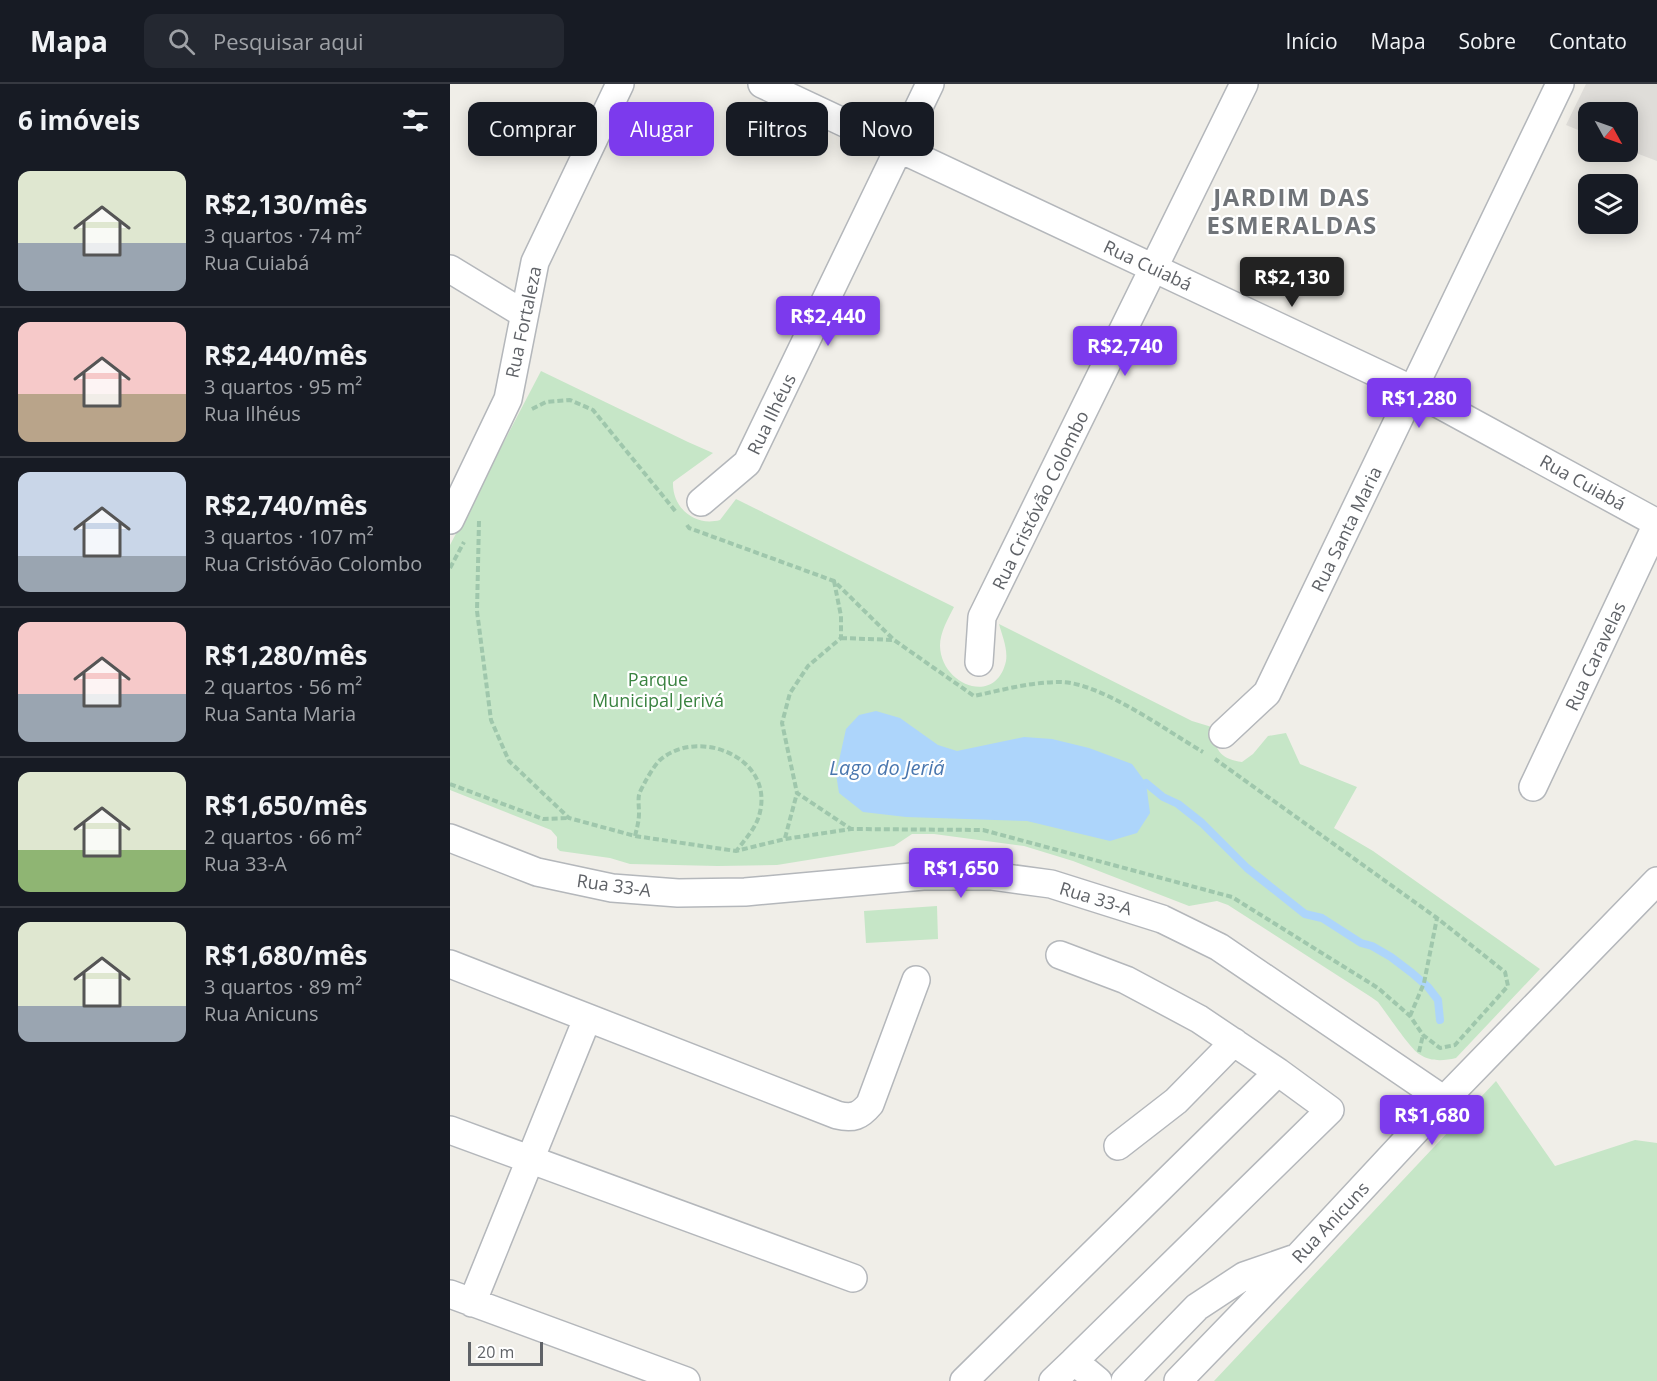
<!DOCTYPE html>
<html lang="pt">
<meta charset="utf-8">
<style>
body{margin:0;font-family:"Open Sans",sans-serif;background:#242831;color:#f1f3f6;height:100vh;display:flex;flex-direction:column;font-size:22px;white-space:nowrap}
*{box-sizing:border-box;margin:0}
p{font-size:20px;color:#9ea1a6}
.icon{flex:none;width:33px;height:33px;fill:none;stroke:currentColor;stroke-width:2;stroke-linecap:round;stroke-linejoin:round}
.map{position:relative;flex:1;overflow:hidden}
.details{display:flex;flex-direction:column;background:#171b24;width:450px}
.details>*{flex:none}
.top-card{position:absolute;left:18px;top:18px;width:570px;height:54px;display:flex;gap:12px}
.needle{width:39px;rotate:130deg}
.tools{position:absolute;left:1128px;top:18px;display:grid;gap:12px}
.tools a{display:grid;place-items:center;width:60px;height:60px;border-radius:12px;background:#171b24;box-shadow:0 3px 15px #0003;font-size:30px}
.scale{position:absolute;left:18px;bottom:15px;width:75px;box-sizing:border-box;padding-left:6px;border:3px solid #5f6267;border-top:0;font-size:16px;line-height:21px;white-space:nowrap;color:#5f6267;-webkit-text-stroke:4px #fff;paint-order:stroke}
.price{position:absolute;translate:-50% -51px;padding:0 14px;border-radius:6px;background:#7c3aed;color:#fff;font-size:20px;line-height:39px;filter:drop-shadow(0 2px 3px #0008)}
.price::after{content:'';position:absolute;left:50%;top:36px;width:18px;height:14px;margin-left:-9px;background:inherit;clip-path:polygon(0 0,100% 0,50% 100%)}
.price.active{background:#222;color:#fff}
ul{padding:0;list-style:none}
li{display:flex;align-items:center;gap:18px;height:150px;padding:0 18px}
li+li{border-top:2px solid #363941}
li span{display:grid;place-items:center;flex:none;width:168px;height:120px;border-radius:12px;color:#555}
li>.icon{margin-inline-start:auto}
span .icon{width:72px;height:72px;fill:#fffc;stroke-width:1}
li b{font-size:26px}
h2{display:flex;justify-content:space-between;align-items:center;height:72px;padding:0 18px;font-size:26px}
.chip{padding:0 21px;border-radius:12px;background:#171b24;box-shadow:0 3px 15px #0003;font-size:21px;line-height:54px}
.chip.active{background:#7c3aed;color:#fff}
header{display:flex;align-items:center;gap:36px;box-sizing:border-box;height:84px;padding:0 30px;background:#171b24;border-bottom:2px solid #363941}
header strong{font-size:28px}
nav{display:flex;gap:33px;margin-inline-start:auto;font-size:21px}
.search{width:420px;height:54px;background:#242831;display:flex;align-items:center;gap:15px;box-sizing:border-box;padding:0 21px;border-radius:12px;color:#9ea1a6;font-size:22px}
main{display:flex;flex:1;min-height:0}
.map>svg:first-child{display:block}
.industrial{fill:#dfddd9}
.green{fill:#c6e6c7}
.water{fill:#add5fb}
.lines{fill:none;stroke-linecap:round;stroke-linejoin:round}
.stream{stroke:#add5fb;stroke-width:8}
.minor-casing{stroke:#b4b7bb;stroke-width:30}
.path{stroke:#9fc7ac;stroke-width:4;stroke-dasharray:6 3;stroke-linecap:butt}
.minor{stroke:#fff;stroke-width:27}
.labels{text-anchor:middle;dominant-baseline:central;stroke-width:4.5;stroke-linejoin:round;paint-order:stroke}
.street-label{font-size:18px;fill:#5f6267;stroke:#fff}
.park-label{font-size:18px;fill:#3a8340;stroke:#fff}
.water-label{font-size:20px;font-style:italic;fill:#4976ae;stroke:#fff}
.district-label{font-size:24px;font-weight:bold;letter-spacing:1.5px;fill:#707479;stroke:#fff}
</style>
<header>
<strong>Mapa</strong>
<div class="search"><svg class="icon" aria-label="search" viewBox="0 0 24 24"><circle cx="10" cy="10" r="6"/><path d="M15 15l6 6"/></svg>Pesquisar aqui</div>
<nav><a>Início</a><a>Mapa</a><a>Sobre</a><a>Contato</a></nav>
</header>
<main>
<section class="details">
<h2>6 imóveis<svg class="icon" aria-label="filters" viewBox="0 0 24 24"><path d="M4 7h16M4 17h16"/><circle cx="9" cy="7" r="2"/><circle cx="15" cy="17" r="2"/></svg></h2>
<ul>
<li><span style="background:linear-gradient(#dfe7d0 60%,#9aa5b1 0)"><svg class="icon" aria-label="home" viewBox="0 0 24 24"><path d="M3 11l9-7 9 7M6 9v11h12V9"/></svg></span><div><b>R$2,130/mês</b><p>3 quartos · 74 m²</p><p>Rua Cuiabá</p></div></li>
<li><span style="background:linear-gradient(#f6c9c9 60%,#b9a48a 0)"><svg class="icon" aria-label="home" viewBox="0 0 24 24"><path d="M3 11l9-7 9 7M6 9v11h12V9"/></svg></span><div><b>R$2,440/mês</b><p>3 quartos · 95 m²</p><p>Rua Ilhéus</p></div></li>
<li><span style="background:linear-gradient(#c9d6e8 70%,#9aa5b1 0)"><svg class="icon" aria-label="home" viewBox="0 0 24 24"><path d="M3 11l9-7 9 7M6 9v11h12V9"/></svg></span><div><b>R$2,740/mês</b><p>3 quartos · 107 m²</p><p>Rua Cristóvão Colombo</p></div></li>
<li><span style="background:linear-gradient(#f6c9c9 60%,#9aa5b1 0)"><svg class="icon" aria-label="home" viewBox="0 0 24 24"><path d="M3 11l9-7 9 7M6 9v11h12V9"/></svg></span><div><b>R$1,280/mês</b><p>2 quartos · 56 m²</p><p>Rua Santa Maria</p></div></li>
<li><span style="background:linear-gradient(#dfe7d0 65%,#8fb573 0)"><svg class="icon" aria-label="home" viewBox="0 0 24 24"><path d="M3 11l9-7 9 7M6 9v11h12V9"/></svg></span><div><b>R$1,650/mês</b><p>2 quartos · 66 m²</p><p>Rua 33-A</p></div></li>
<li><span style="background:linear-gradient(#dfe7d0 70%,#9aa5b1 0)"><svg class="icon" aria-label="home" viewBox="0 0 24 24"><path d="M3 11l9-7 9 7M6 9v11h12V9"/></svg></span><div><b>R$1,680/mês</b><p>3 quartos · 89 m²</p><p>Rua Anicuns</p></div></li>
</ul>
</section>
<div class="map">
<svg width="1207" height="1297" viewBox="0 0 1207 1297">
<rect width="100%" height="100%" fill="#f0eee8"/>
<path class="industrial" d="M1136,0H1207V77L1178,66V28H1138V50L1116,41Z"/>
<path class="green" d="M91,287L238,358L263,369L223,398C222,423 244,443 270,436L286,415L504,523C498,535 490,548 490,562C491,601 546,623 556,577C558,565 552,551 549,540L742,637L765,644C763,666 771,675 792,678L803,670L818,652L836,649L850,680L907,703L884,744L923,767L1090,885L1006,974C993,977 981,978 969,970C960,964 937,930 928,918L921,913L778,821L767,817L739,822L623,777L574,762L484,750H462L444,762L327,781L268,782L180,780L160,774L110,767L107,764V753L101,746L0,706V461Z
M487,822L488,855L416,859L414,827Z
M1046,997L1105,1082L1185,1056L1207,1059V1297H764Z"/>
<path class="water" d="M426,627L450,634L488,661L507,667L574,653L602,655L639,664L682,680L696,699L700,729L687,749L660,757L577,737L456,733L413,728L389,709L386,690L396,645L409,631Z"/>
<g class="lines">
<path class="stream" d="M696,699L713,713L728,720L752,739L797,784L855,830L872,834L911,859L922,862L941,873L962,889L978,903L988,916L990,936"/>
<defs>
<path id="minor" d="M312,0L963,306L1207,439
M0,185L74,230
M251,418L297,379L480,0
M0,436L58,315L85,178L170,0
M529,578L532,533L794,0
M773,650L817,609L1110,0
M1083,703L1207,440
M0,754L87,788L162,804L228,809L295,808L473,792H542L601,800L712,835L769,863L994,1016
M610,871L676,896L749,935L828,988L880,1026L624,1277L648,1297
M0,880L387,1031C403,1035 410,1032 420,1020L466,896
M0,1046L403,1194
M668,1062L726,1017L784,958
M0,1210L236,1297
M22,1219L137,935
M514,1297L828,988
M603,1297L624,1277
M675,1297L747,1223L794,1192L843,1175
M728,1297L847,1174L994,1016L1207,797"/>
</defs>
<use href="#minor" class="minor-casing"/>
<path class="path" d="M82,325L96,318L120,316L143,326L226,428
M29,437L27,527L41,636L59,677L119,734L185,752L286,767L335,755L401,745L533,746L782,813L928,904L960,932L973,951L990,964L1005,961L1058,902L1055,888L987,834L765,675
M237,441L239,444L384,497L444,556L524,612C552,606 581,598 610,598C650,598 717,647 753,668
M0,484L14,458
M384,497L391,532V554L358,582L340,609L332,639L347,709L401,745
M391,554L444,556
M0,700L93,735L119,734
M185,752C187,744 189,737 189,729C189,723 188,716 189,711C190,707 193,702 195,698C199,691 204,682 210,676C248,643 323,673 310,728C307,743 296,754 287,766
M335,754L347,709
M960,932L974,899L987,834
M969,968L973,951"/>
<use href="#minor" class="minor"/>
</g>
<g class="labels">
<g class="street-label">
<text transform="translate(698 181) rotate(25)">Rua Cuiabá</text>
<text transform="translate(73 238) rotate(-78)">Rua Fortaleza</text>
<text transform="translate(321 330) rotate(-64)">Rua Ilhéus</text>
<text transform="translate(1133 398) rotate(29)">Rua Cuiabá</text>
<text transform="translate(590 416) rotate(-64)">Rua Cristóvão Colombo</text>
<text transform="translate(896 445) rotate(-64)">Rua Santa Maria</text>
<text transform="translate(1145 572) rotate(-65)">Rua Caravelas</text>
<text transform="translate(164 801) rotate(8)">Rua 33-A</text>
<text transform="translate(646 814) rotate(17)">Rua 33-A</text>
<text transform="translate(880 1138) rotate(-47)">Rua Anicuns</text>
</g>
<g class="park-label">
<text x="208" y="595">Parque<tspan x="208" dy="21">Municipal Jerivá</tspan></text>
</g>
<g class="water-label">
<text x="437" y="683">Lago do Jeriá</text>
</g>
<g class="district-label">
<text x="842" y="112">JARDIM DAS<tspan x="842" dy="28">ESMERALDAS</tspan></text>
</g>
</g>
</svg>
<div class="tools">
<a><svg class="needle" viewBox="-14 -14 28 28"><path d="M0-13l5 13h-10z" fill="#e53935"/><path d="M0 13l5-13h-10z" fill="#9ea1a6"/></svg></a>
<a><svg class="icon" aria-label="layers" viewBox="0 0 24 24"><path d="M12 4l9 5-9 5-9-5zM3 14l9 5 9-5"/></svg></a>
</div>
<div class="scale">20 m</div>
<b class="price active" style="left:842px;top:224px">R$2,130</b>
<b class="price" style="left:378px;top:263px">R$2,440</b>
<b class="price" style="left:675px;top:293px">R$2,740</b>
<b class="price" style="left:969px;top:345px">R$1,280</b>
<b class="price" style="left:511px;top:815px">R$1,650</b>
<b class="price" style="left:982px;top:1062px">R$1,680</b>
<div class="top-card">
<a class="chip">Comprar</a>
<a class="chip active">Alugar</a>
<a class="chip">Filtros</a>
<a class="chip">Novo</a>
</div>
</div>
</main>
